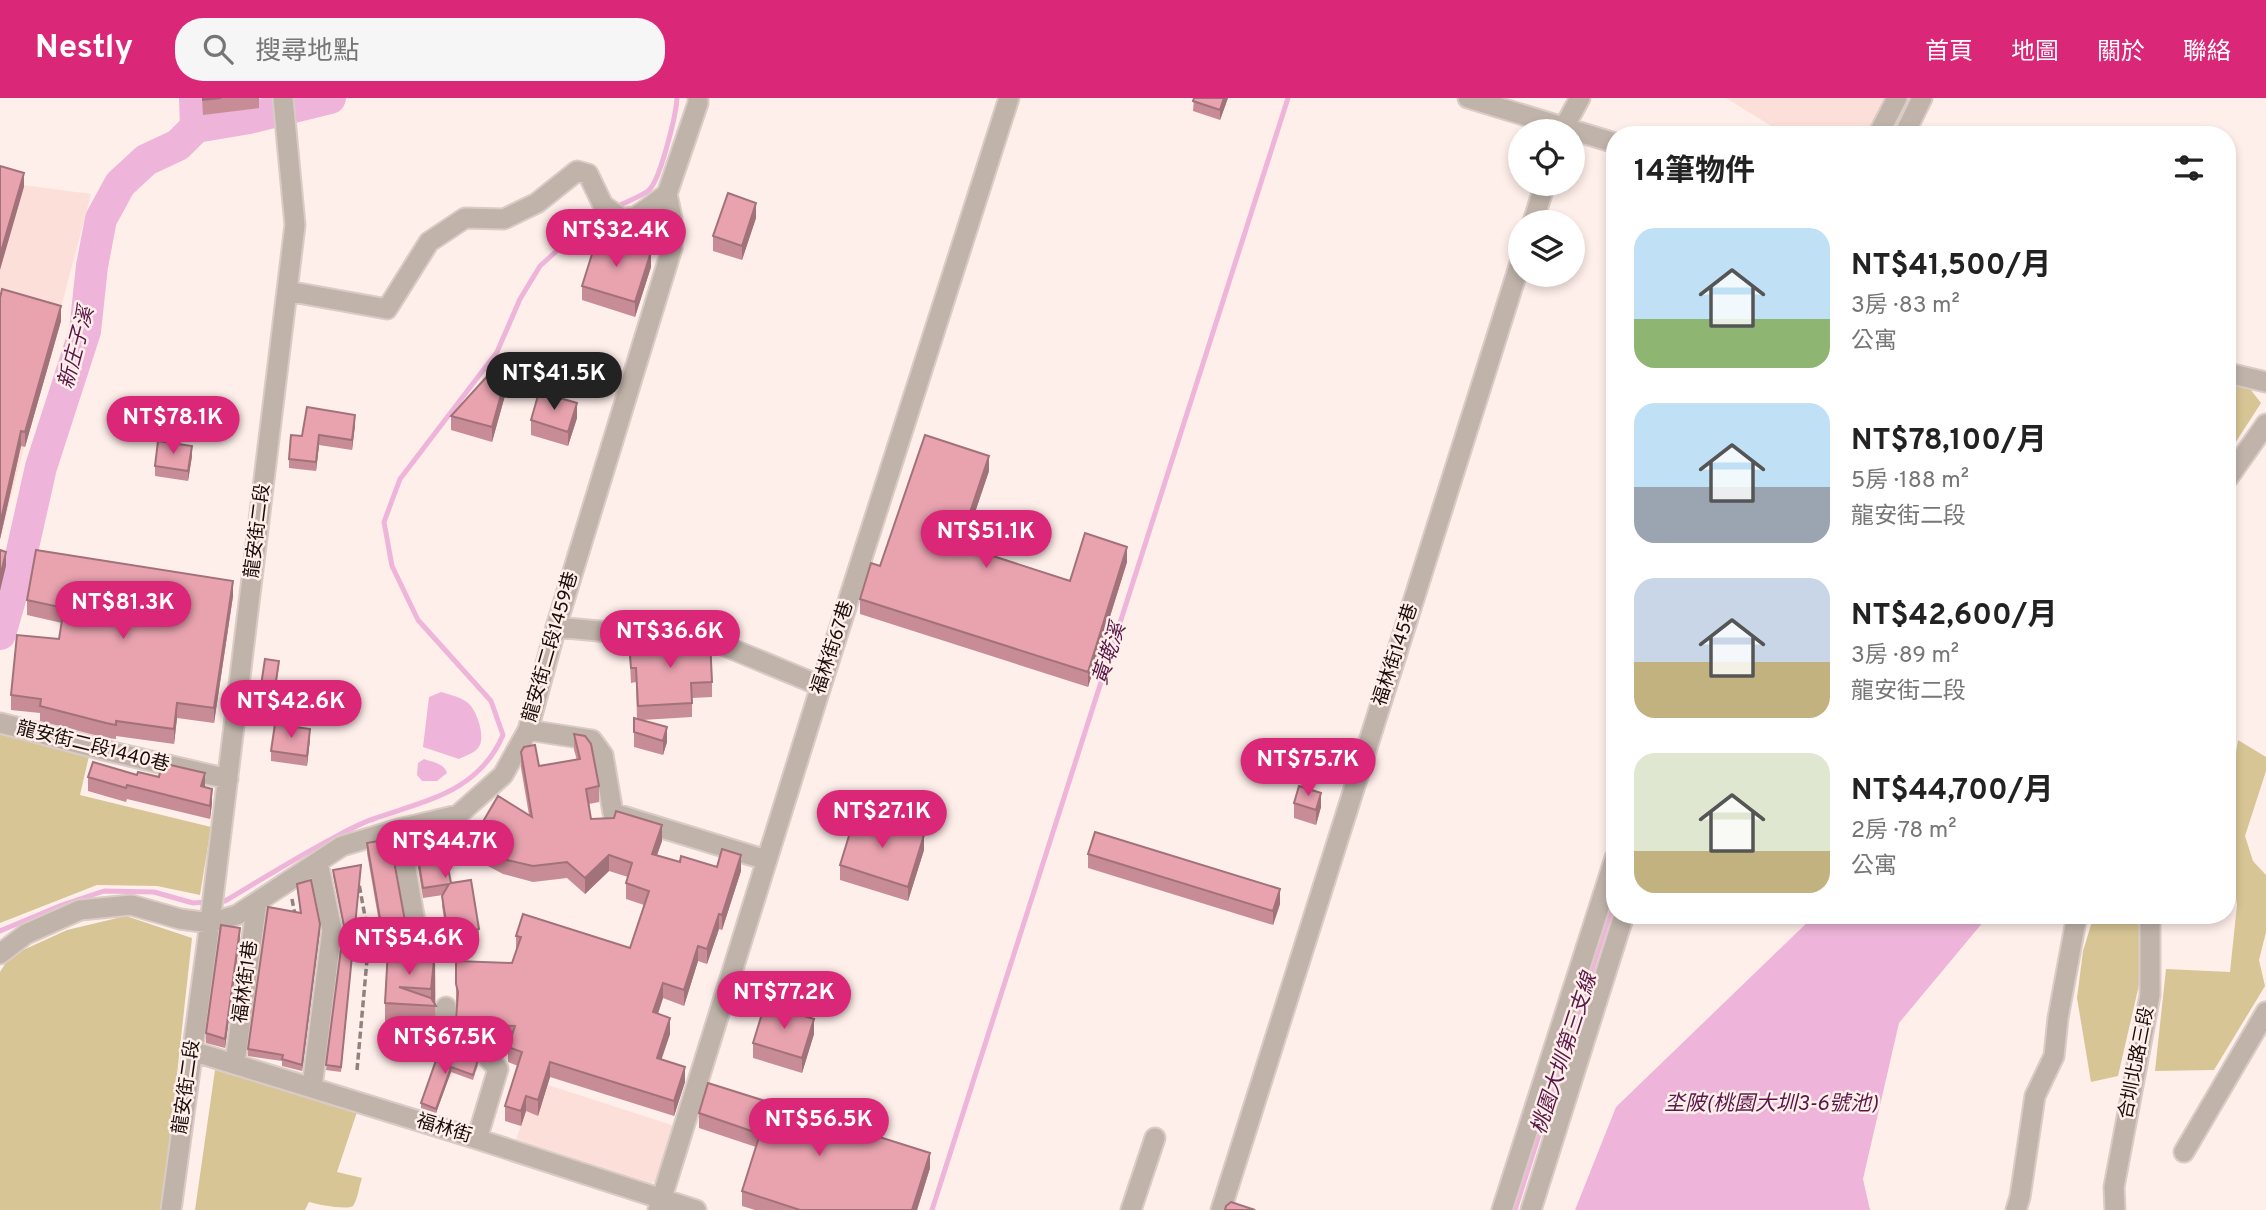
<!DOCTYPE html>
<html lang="zh-TW">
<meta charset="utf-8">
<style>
body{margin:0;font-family:Overpass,"Noto Sans TC",sans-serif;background:#f6f6f6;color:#222;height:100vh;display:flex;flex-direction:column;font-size:26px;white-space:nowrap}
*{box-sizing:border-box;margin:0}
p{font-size:23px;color:#767676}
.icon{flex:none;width:38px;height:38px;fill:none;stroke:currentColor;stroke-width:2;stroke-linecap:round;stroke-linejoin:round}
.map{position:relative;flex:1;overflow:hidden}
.sheet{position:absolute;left:1606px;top:28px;width:630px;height:798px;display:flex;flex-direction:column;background:#fff;border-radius:28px;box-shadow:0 4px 10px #0003}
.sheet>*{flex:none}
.fabs{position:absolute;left:1508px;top:21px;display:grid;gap:14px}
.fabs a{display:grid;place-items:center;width:77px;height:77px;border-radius:50%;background:#fff;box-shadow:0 4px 10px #0003;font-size:35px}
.price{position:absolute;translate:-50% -60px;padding:0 16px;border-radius:24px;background:#db2777;color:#fff;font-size:23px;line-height:46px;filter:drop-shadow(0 2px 4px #0008)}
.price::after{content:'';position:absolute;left:50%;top:42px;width:21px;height:16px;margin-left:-10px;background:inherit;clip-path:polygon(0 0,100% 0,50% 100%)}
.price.on{background:#222;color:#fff}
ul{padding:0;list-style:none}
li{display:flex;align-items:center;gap:21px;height:175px;padding:0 28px}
li span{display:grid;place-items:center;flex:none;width:196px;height:140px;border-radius:21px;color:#555}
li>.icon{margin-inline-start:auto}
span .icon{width:84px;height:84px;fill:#fffc;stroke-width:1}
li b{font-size:30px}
h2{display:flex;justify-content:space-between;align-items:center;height:84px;padding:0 28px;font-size:30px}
header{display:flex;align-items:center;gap:42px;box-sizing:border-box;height:98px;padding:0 35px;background:#db2777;color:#fff}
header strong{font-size:33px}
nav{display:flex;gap:38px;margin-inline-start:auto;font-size:24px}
.search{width:490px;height:63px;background:#f6f6f6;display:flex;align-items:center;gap:18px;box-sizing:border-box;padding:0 24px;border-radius:28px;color:#767676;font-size:26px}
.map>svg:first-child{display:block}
.built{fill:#fcdfd8}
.green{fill:#d7c595}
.water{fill:#efb4d9}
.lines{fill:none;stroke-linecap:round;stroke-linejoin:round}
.stream{stroke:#efb4d9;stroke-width:5}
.river{stroke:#efb4d9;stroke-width:32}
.minor-casing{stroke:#dacbc7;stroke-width:23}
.path{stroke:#91827f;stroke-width:3.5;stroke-dasharray:7 3.5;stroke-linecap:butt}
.minor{stroke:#c0b4aa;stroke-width:19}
.wall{fill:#c88c96}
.shaded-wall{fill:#a2727a}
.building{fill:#e8a3af;stroke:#a2727a;stroke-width:2}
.labels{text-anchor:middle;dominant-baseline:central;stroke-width:5;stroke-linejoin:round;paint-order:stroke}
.street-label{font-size:19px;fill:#1a0d0a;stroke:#ffefeb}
.water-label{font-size:21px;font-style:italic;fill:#5a1748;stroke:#ffefeb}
</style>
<header>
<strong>Nestly</strong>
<div class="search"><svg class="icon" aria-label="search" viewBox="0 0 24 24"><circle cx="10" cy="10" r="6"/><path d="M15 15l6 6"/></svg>搜尋地點</div>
<nav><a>首頁</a><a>地圖</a><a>關於</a><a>聯絡</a></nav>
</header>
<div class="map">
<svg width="2266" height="1112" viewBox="0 0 2266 1112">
<rect width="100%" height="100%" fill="#ffefeb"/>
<path class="built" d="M1726,0H1892L1872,37H1786Z
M0,84L91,96L0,441Z
M548,987L678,1029L664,1080L651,1085L516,1042L526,1013L538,1017Z"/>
<path class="green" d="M2228,286L2247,287L2261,305L2228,356Z
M0,636L89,658L80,697L211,729L200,797L157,788L97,787L0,825Z
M2238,642L2266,659V673L2245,738L2253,763L2266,777V834L2259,862L2265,888L2214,972L2155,973L2166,871L2230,874L2237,807L2228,745V709Z
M2094,817H2138L2142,874L2118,978L2091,984L2077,900L2083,853Z
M126,818L192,840L162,1112H0V874L10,858L67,832Z
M215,972L357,1014L337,1074L362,1080C359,1088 358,1101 353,1108C346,1112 319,1107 309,1104L305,1112H195Z"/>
<path class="water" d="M441,594C450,597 464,599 471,608C478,617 486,641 478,650C474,655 465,658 459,661L423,649L429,599Z
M424,661C432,664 444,665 447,675L437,683H422L417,677L418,665Z
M1815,817H1989L1899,925L1863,1081L1870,1112H1575L1616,1009Z"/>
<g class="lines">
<path class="stream" d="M614,110C625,104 638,100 648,93C660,84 676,17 677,0
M218,803H225C262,781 299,758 337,738C350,731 363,724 376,720C428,702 479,693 503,637L491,603L418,522L392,468L384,424L400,381L497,254L520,201L540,168L591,122L605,115
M0,833L62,807L104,793L154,794L193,805L208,804
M932,1112L1288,0
M1515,1112L1615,800"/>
<path class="river" d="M196,29L249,20L330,0
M0,536L16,480L41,369L85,233L92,168L101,121L120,86L146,62L178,47L196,29L195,0"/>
<defs>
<path id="minor" d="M1468,0L1615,45
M1562,33L1580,0
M1878,37L1897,0
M1904,37L1922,0
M1533,124L1545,86
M287,193L387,211L429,144L465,120L504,121L537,105L577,73L588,76L603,107L622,121L637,118L667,96L698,5V0
M2228,275L2266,284
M2228,380L2266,326
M556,529L715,544L821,588
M0,625L108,653L228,681
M528,632L592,642L603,657L613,715L766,762
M399,731L418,841
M0,856L26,836L80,812L131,807L180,821L210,825L237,817L342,748L399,731L458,717L503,677L528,632L556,529L672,150V120L667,96
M446,909L443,948L481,952L498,971L477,1041
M192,953L477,1041L696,1112
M235,965L257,804
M312,989L332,832L318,764
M2184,1054L2266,914
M171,1112L210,825L295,127L283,0
M658,1112L821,588L1009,0
M1131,1112L1155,1040
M1221,1112L1521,162
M1502,1112L1615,760
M1531,1112L1624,817
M2016,1112L2020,1099L2035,998L2054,958L2058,920L2077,817
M2115,1112L2114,1089L2150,897V817"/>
</defs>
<use href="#minor" class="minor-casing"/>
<path class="path" d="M292,801L295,817
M357,972L369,840L359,786"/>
<use href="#minor" class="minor"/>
</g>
<path class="wall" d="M202,0H259V10L203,17Z
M1194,0H1228L1220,22L1193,13Z
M756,120L742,162L713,153V138Z
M651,169L635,219L582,202V188Z
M0,200L61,223L25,349L21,348L0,441Z
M506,294L492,344L451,332V318Z
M577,320L568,348L531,337V322Z
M355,327L352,352L319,347L316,373L289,370V361L302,338Z
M192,358L188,383L155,378V368Z
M989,373L963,449L1070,483L1127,464L1088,589L860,516V501L880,468Z
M233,498L214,625L177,620L174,646L116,638V641L106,640L40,623V615L11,612V597L59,541L62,525L27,517V502Z
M629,545L712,584V599L692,600V619L642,622L667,644L663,657L634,649V620L637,621L636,584L631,585Z
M279,568L274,601L260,599V594Z
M574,636L599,688V704L589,706L591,721L662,743L657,757L680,764L717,769L741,773L722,832L719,831L707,866L698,863L684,908L663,900L658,916L670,936L661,961L685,984L674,1018L550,979L538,1018L526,1013L521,1028L505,1023V1008L518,968L508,964V949L510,944L488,943L482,940L456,937L457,907L456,902V863L512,865L516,853V838L630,850L644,807L626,801V785L628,779L609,773L585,796L567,780L533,784L503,776L471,759V744L529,717L521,670V654L539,668L577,662L574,652Z
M310,641L307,668L271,663V653Z
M137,677L204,689L212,705L210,721L127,701L126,704L88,693V679Z
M1294,705L1321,709L1316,727L1294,720Z
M413,730L451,785L479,831V841L448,846L442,808L443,797L423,800L413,740Z
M367,745L409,845V853H435L436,958L385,955V905L387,858L385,859L367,755Z
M924,752L908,803L840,782V767Z
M1088,756L1280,806L1273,827L1088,770Z
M361,767L341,974L326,972L344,831L333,777V772Z
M297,786L320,832L302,973L282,968V963L248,958V951L300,814Z
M240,839L225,950L206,945V935Z
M814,936L802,975L753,960V945Z
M439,954L478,967L473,982L451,974L436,1015L421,1010V1005Z
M699,1015L930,1070L917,1112H755L742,1108V1093L756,1049L699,1030Z"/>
<path class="shaded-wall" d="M1224,0H1228L1220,22V12Z
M24,75V89L0,172V157Z
M756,105V120L742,162V148Z
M651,154V169L635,219V204Z
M61,208V223L25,349V334Z
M506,279V294L492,344V329Z
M577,305V320L568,348V334Z
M355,317V327L352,352V342Z
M21,333V348L0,441V426Z
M319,337V347L316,373V364Z
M192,348V358L188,383V373Z
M989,358V373L959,462V447Z
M1127,449V464L1088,589V574Z
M6,454V468L0,493V479Z
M233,483V498L214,625V610Z
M177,605V620L174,646V631Z
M667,629V644L663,657V643Z
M310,631V641L307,668V658Z
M205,675V688L201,702V688Z
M212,691V705L210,721V708Z
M1321,695V709L1316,727V712Z
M662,727V743L652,771V756Z
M924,737V752L908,803V789Z
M609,757V773L585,796V780Z
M741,757V773L722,832V817Z
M1280,791V806L1273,827V813Z
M719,816V831L707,866V851Z
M320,826V832L302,973V967Z
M240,830V839L225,950V941Z
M698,848V863L684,908V892Z
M435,853V908L431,907V891Z
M663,885V900L653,930V914Z
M670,920V936L657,975V960Z
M814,921V936L802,975V960Z
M550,964V979L538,1018V1002Z
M451,969V974L436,1015V1011Z
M685,969V984L674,1018V1003Z
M526,998V1013L521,1028V1013Z
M930,1055V1070L917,1112H912Z"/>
<path class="building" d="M203,0H221L203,2Z
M1194,0H1224L1220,12L1193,3Z
M0,68L24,75L0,157Z
M728,95L756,105L742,148L713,138Z
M598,137L651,154L635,204L582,188Z
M2,191L61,208L25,334L21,333L0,426V200Z
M490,275L506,279L492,329L451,318Z
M539,294L577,305L568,334L531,322Z
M307,309L355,317L352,342L319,337L316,364L289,361L291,337L302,338Z
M925,337L989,358L959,447L1070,483L1085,435L1127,449L1088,574L860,501L871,465L880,468Z
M158,343L192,348L188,373L155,368Z
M0,452L6,454L0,479Z
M36,452L233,483L214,610L177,605L174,631L116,623V627L106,625L40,608L41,601L11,597L17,537L59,541L64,510L27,502Z
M710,541L712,584L691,585L692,605L638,608L636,570H631L629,545Z
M265,561L279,563L274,596L260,594Z
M634,620L667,629L663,643L634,634Z
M275,626L310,631L307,658L271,653Z
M574,636L585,638L591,646L599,688L586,691L591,721L614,720L616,713L662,727L652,756L680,764L681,758L717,769L722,751L741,757L722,817L719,816L707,851L698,848L684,892L663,885L653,914L670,920L657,960L685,969L674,1003L550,964L538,1002L526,998L521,1013L505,1008L522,954L508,949L515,928L488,927L482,924L456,921L458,894L456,886V863L512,865L521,839L516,838L523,816L630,850L649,793L626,785L632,765L609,757L585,780L567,764L533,768L503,761L471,744L498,698L532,719L521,654L524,649L535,647L539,668L580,661Z
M93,664L137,677L138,674L159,679L162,665L205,675L201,688L212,691L210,708L127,687L126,690L88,679Z
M1299,688L1321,695L1316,712L1294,705Z
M856,715L924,737L908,789L840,767Z
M439,724L451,785L471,782L479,831L448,836L442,798L449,786L423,790L413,730Z
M1095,734L1280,791L1273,813L1088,756Z
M390,741L409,845L385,849L367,745Z
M361,767L341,969L326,967L344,828L333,772Z
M311,782L320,826L302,967L282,961L283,957L248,951L268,809L301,815L297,786Z
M221,827L240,830L225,941L206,935Z
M388,852L435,853L431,891L399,889L431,900L436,908L385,905Z
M765,906L814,921L802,960L753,945Z
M439,954L478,962L473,977L451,969L436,1011L421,1005Z
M708,985L930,1055L912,1112H800L742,1093L760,1036L699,1015Z
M1231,1104L1255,1112H1225L1226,1108Z"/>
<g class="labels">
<g class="street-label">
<text transform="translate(258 433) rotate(-83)">龍安街二段</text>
<text transform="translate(551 549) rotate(-74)">龍安街二段1459巷</text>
<text transform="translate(833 550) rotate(-72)">福林街67巷</text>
<text transform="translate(1396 557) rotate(-72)">福林街145巷</text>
<text transform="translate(93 649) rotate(14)">龍安街二段1440巷</text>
<text transform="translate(246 884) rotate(-82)">福林街1巷</text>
<text transform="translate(2137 965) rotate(-79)">合圳北路三段</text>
<text transform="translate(187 989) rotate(-82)">龍安街二段</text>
<text transform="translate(444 1031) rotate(17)">福林街</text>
</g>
<g class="water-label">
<text transform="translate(77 250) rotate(-75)">新庄子溪</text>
<text transform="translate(1110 556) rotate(-72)">黃墘溪</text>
<text transform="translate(1565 956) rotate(-72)">桃園大圳第三支線</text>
<text x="1771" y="1006">坔陂(桃園大圳3-6號池)</text>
</g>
</g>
</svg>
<div class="fabs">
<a><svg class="icon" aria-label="locate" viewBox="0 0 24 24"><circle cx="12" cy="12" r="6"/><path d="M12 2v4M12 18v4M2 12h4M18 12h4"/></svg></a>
<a><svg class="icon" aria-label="layers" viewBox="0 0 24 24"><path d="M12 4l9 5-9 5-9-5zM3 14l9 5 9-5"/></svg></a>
</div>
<b class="price" style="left:616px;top:171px">NT$32.4K</b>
<b class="price on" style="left:554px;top:314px">NT$41.5K</b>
<b class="price" style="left:173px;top:358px">NT$78.1K</b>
<b class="price" style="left:986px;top:472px">NT$51.1K</b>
<b class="price" style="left:123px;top:543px">NT$81.3K</b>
<b class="price" style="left:670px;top:572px">NT$36.6K</b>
<b class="price" style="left:291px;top:642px">NT$42.6K</b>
<b class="price" style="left:1308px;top:700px">NT$75.7K</b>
<b class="price" style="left:882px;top:752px">NT$27.1K</b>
<b class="price" style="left:445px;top:782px">NT$44.7K</b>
<b class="price" style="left:409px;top:879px">NT$54.6K</b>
<b class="price" style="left:784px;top:933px">NT$77.2K</b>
<b class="price" style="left:445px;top:978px">NT$67.5K</b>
<b class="price" style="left:819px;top:1060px">NT$56.5K</b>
<section class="sheet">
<h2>14筆物件<svg class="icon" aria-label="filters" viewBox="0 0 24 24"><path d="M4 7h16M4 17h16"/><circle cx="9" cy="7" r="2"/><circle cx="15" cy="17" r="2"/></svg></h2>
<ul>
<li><span style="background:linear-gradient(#bfe0f5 65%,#8fb573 0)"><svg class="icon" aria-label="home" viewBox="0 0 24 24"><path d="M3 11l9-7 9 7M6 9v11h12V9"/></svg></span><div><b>NT$41,500/月</b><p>3房 · 83 m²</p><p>公寓</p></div></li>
<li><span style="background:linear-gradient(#bfe0f5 60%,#9aa5b1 0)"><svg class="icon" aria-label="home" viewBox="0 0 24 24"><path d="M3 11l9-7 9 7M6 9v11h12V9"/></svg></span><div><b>NT$78,100/月</b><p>5房 · 188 m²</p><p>龍安街二段</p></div></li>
<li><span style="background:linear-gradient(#c9d6e8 60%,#c2b280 0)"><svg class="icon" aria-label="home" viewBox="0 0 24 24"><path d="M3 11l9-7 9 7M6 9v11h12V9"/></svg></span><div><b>NT$42,600/月</b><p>3房 · 89 m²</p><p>龍安街二段</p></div></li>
<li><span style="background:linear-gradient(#dfe7d0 70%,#c2b280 0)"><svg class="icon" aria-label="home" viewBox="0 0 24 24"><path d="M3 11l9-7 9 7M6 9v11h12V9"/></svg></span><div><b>NT$44,700/月</b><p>2房 · 78 m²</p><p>公寓</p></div></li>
</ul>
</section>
</div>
